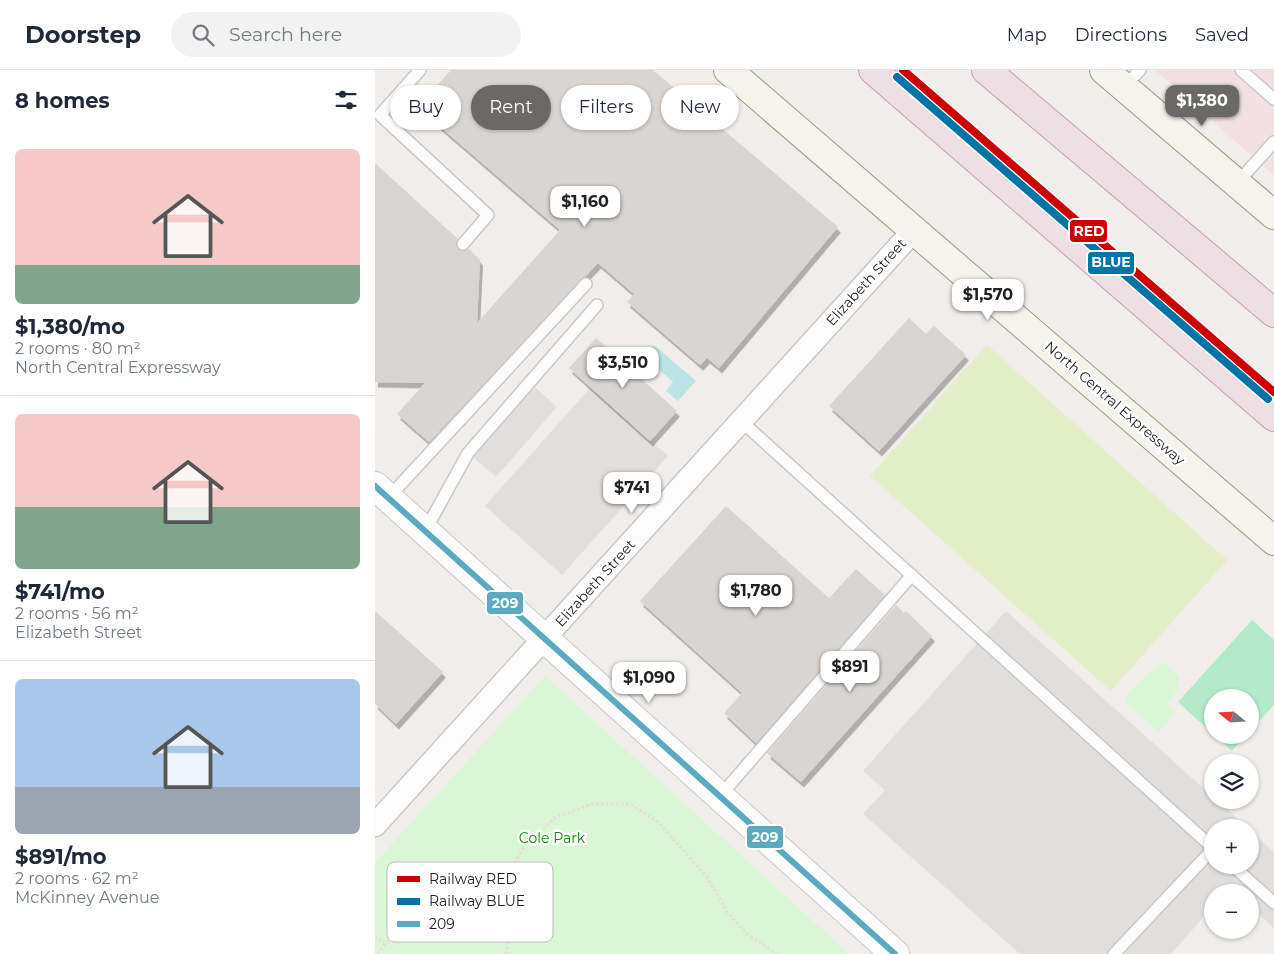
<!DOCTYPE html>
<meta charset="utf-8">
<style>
body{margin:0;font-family:Montserrat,sans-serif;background:#f2f2f3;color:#1f2937;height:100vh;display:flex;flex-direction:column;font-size:19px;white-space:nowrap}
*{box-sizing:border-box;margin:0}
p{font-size:16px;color:#747a83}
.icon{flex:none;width:28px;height:28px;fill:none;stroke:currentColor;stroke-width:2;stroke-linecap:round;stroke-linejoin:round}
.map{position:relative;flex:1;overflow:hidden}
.drawer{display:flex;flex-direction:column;background:#fff;width:375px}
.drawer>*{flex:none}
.guide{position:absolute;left:15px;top:15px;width:475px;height:45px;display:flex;gap:10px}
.needle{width:32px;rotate:288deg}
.fabs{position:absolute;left:829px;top:619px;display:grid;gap:10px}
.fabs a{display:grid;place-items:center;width:55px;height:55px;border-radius:50%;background:#fff;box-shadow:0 1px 4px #0004;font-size:25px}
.price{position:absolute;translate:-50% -42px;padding:0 11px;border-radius:10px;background:#fff;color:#222;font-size:16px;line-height:32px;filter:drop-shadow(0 1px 2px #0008)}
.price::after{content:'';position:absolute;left:50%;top:30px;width:15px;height:11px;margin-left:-8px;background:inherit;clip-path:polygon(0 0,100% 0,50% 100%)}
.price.on{background:#6a6968;color:#fff}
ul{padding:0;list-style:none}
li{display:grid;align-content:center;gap:10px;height:265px;padding:0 15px}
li+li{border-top:1px solid #e0e1e3}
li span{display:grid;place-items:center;height:155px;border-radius:8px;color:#555}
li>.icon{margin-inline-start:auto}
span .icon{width:90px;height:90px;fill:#fffc;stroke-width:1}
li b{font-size:21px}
h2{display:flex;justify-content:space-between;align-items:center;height:60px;padding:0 15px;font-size:21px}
.pill{padding:0 18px;border-radius:22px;background:#fff;box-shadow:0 1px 4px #0004;font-size:18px;line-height:45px}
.pill.on{background:#6a6968;color:#fff}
header{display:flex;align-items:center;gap:30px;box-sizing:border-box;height:70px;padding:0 25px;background:#fff;border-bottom:1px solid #e0e1e3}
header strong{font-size:24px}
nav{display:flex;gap:28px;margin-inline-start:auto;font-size:18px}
.search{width:350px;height:45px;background:#f2f2f3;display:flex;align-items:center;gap:12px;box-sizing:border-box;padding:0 18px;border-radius:28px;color:#747a83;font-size:19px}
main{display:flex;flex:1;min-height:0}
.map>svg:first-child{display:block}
.commercial{fill:#f2e0e2}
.grass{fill:#e3efc7}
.park{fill:#daf7d5}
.pitch{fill:#b2eaca}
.parking{fill:#e0dfde}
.water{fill:#bce4e6}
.building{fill:#d8d5d3;filter:url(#shadow)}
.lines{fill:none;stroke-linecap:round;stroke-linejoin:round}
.service-casing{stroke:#c9c8c7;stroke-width:14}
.minor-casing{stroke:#c9c8c7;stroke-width:25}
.tertiary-casing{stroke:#c9c8c7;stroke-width:30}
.secondary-casing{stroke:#9c9981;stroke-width:30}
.motorway-casing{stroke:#c89eb2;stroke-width:30}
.path{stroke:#eddadc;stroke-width:3;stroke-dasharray:2.5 2.5;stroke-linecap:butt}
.service{stroke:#fdfcfc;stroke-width:11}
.minor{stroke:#fdfcfc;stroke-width:22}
.tertiary{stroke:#fdfcfc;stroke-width:28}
.secondary{stroke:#f5f4ec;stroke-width:28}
.motorway{stroke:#eddfe3;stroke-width:28}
.bus-1-casing{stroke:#fff;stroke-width:10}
.bus-1{stroke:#5caac0;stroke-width:6}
.rail-1-casing{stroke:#fff;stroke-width:11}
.rail-2-casing{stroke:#fff;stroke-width:11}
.rail-1{stroke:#c00;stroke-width:8}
.rail-2{stroke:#0275a4;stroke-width:8}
.labels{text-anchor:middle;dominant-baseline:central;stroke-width:5;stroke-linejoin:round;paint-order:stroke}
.street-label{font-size:14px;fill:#222;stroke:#fff}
.park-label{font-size:14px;fill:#0c8902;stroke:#fff}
.key{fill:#fff;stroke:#bdbdbd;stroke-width:1}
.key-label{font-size:14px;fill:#222}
.line-badge{stroke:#fff;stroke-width:2}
.badge-label{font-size:14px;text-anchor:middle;font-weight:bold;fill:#fff}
</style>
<header>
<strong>Doorstep</strong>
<div class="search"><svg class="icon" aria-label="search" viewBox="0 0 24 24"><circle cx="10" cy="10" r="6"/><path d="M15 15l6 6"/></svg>Search here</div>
<nav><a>Map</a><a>Directions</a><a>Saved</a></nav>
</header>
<main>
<section class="drawer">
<h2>8 homes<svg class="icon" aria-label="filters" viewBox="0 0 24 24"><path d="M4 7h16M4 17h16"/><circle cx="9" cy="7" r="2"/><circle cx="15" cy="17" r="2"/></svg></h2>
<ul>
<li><span style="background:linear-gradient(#f6c9c9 75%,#7fa58c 0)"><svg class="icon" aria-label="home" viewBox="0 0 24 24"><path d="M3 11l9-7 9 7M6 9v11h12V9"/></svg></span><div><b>$1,380/mo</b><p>2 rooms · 80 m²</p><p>North Central Expressway</p></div></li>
<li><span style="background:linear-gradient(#f6c9c9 60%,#7fa58c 0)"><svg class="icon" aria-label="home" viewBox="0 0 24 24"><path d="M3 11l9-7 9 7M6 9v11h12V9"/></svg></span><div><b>$741/mo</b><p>2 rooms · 56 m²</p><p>Elizabeth Street</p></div></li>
<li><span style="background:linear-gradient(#a9c7e8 70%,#9aa5b1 0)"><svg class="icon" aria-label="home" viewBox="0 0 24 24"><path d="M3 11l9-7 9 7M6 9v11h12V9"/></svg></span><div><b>$891/mo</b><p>2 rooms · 62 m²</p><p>McKinney Avenue</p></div></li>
</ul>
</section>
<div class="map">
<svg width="899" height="884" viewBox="0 0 899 884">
<defs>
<filter id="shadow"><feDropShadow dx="3" dy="5.5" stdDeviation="0" flood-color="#0004"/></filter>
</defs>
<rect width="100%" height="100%" fill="#f0edeb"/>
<path class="commercial" d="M780,0H899V105L897,104Z"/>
<path class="grass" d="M612,275L852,490L736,621L495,406Z"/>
<path class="park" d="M785,593H789L804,607L803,619L792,634L801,643L783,662L750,631L752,624Z
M170,606L474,884H0V793Z"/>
<path class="pitch" d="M877,550L899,570V635L875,661V628H838L837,663L803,632Z
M839,665H871L857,681Z"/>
<path class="parking" d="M151,309L182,337L121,407L89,380Z
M216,317L293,386L187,505L110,436Z
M631,541L837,726L838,730H842L872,757L838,758V795H875V760L899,782V858L875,837V822H859L854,818L850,822H838L837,837L796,884H645L488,744L510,720L488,701Z"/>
<path class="water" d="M279,275L321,311L303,331L291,321L298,312L269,286Z"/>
<path class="building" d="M76,0H278L463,157L344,298L332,288L325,295L252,232L259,224L223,193L54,372L22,344L50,313L0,312V93L83,169L81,173L83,179L87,181L94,179L105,190L102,253L185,160L55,48L71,29L59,19Z
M534,248L551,264L559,256L591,285L504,381L454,336Z
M221,268L302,341L275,371L194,298Z
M351,436L454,528L481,499L510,525L381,673L349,643L367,623L265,531Z
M521,535L529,543L531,541L557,566L426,712L392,683Z
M0,541L68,602L21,654L0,634Z"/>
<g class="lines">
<defs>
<path id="service" d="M45,0L5,45L113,145L88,174
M866,0L899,29
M749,17L765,0
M861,114L899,72
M366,351L838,778
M13,428L211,214
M50,461L93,383L222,235
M345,726L537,505
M857,795L899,833
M739,884L838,779"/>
<path id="minor" d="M0,755L540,159"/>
<path id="tertiary" d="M0,416L520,884"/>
<path id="secondary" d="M353,0L899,471
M729,0L899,145"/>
<path id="motorway" d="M498,0L899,347
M611,0L899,243"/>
</defs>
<use href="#service" class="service-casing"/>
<use href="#minor" class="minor-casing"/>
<use href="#tertiary" class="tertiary-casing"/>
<use href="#secondary" class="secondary-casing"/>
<use href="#motorway" class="motorway-casing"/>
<path class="path" d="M0,866L9,872
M3,884C24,846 87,842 125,841
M132,884V859L125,841L133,804L152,772L181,747L217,734H255L283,752L332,807L353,843L372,864L402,884"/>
<use href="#service" class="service"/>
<use href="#minor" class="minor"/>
<use href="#tertiary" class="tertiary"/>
<use href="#secondary" class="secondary"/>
<use href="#motorway" class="motorway"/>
<defs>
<path id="bus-1" d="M0,416L520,884"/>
</defs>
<use href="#bus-1" class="bus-1-casing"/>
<use href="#bus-1" class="bus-1"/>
<defs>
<path id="rail-1" d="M528,0L899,322"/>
<path id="rail-2" d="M522,7L893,329"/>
</defs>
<use href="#rail-1" class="rail-1-casing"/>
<use href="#rail-2" class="rail-2-casing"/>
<use href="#rail-1" class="rail-1"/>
<use href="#rail-2" class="rail-2"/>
</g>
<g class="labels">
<g class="street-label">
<text transform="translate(491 212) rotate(-48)">Elizabeth Street</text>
<text transform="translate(740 333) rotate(41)">North Central Expressway</text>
<text transform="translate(220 513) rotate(-48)">Elizabeth Street</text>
</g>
<g class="park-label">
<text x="177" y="768">Cole Park</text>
</g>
</g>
<rect x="12" y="792" width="166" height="80" rx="8" class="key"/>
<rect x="22" y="806" width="23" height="6" fill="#c00"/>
<rect x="22" y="828" width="23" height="7" fill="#0275a4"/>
<rect x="22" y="851" width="23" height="6" fill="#5caac0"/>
<g class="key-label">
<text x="54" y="814">Railway RED</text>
<text x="54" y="836">Railway BLUE</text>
<text x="54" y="859">209</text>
</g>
<g class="line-badge">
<rect x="694" y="149" width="39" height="24" rx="5" fill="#c00"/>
<rect x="712" y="181" width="48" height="24" rx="5" fill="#0275a4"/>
<rect x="111" y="521" width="38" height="24" rx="5" fill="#5caac0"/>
<rect x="371" y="755" width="38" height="24" rx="5" fill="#5caac0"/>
</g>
<g class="badge-label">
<text x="714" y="166">RED</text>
<text x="736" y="197">BLUE</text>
<text x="130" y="538">209</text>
<text x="390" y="772">209</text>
</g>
</svg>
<div class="fabs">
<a><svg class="needle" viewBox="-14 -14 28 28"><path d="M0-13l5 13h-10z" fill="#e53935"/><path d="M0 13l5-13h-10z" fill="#747a83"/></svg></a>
<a><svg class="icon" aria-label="layers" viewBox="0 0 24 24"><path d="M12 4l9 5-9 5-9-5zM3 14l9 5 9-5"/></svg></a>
<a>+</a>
<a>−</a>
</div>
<b class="price on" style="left:827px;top:57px">$1,380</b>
<b class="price" style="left:210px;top:158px">$1,160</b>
<b class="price" style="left:613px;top:251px">$1,570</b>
<b class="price" style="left:248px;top:319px">$3,510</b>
<b class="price" style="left:257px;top:444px">$741</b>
<b class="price" style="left:381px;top:547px">$1,780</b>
<b class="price" style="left:475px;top:623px">$891</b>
<b class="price" style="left:274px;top:634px">$1,090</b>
<div class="guide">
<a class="pill">Buy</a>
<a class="pill on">Rent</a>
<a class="pill">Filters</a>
<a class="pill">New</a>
</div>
</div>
</main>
